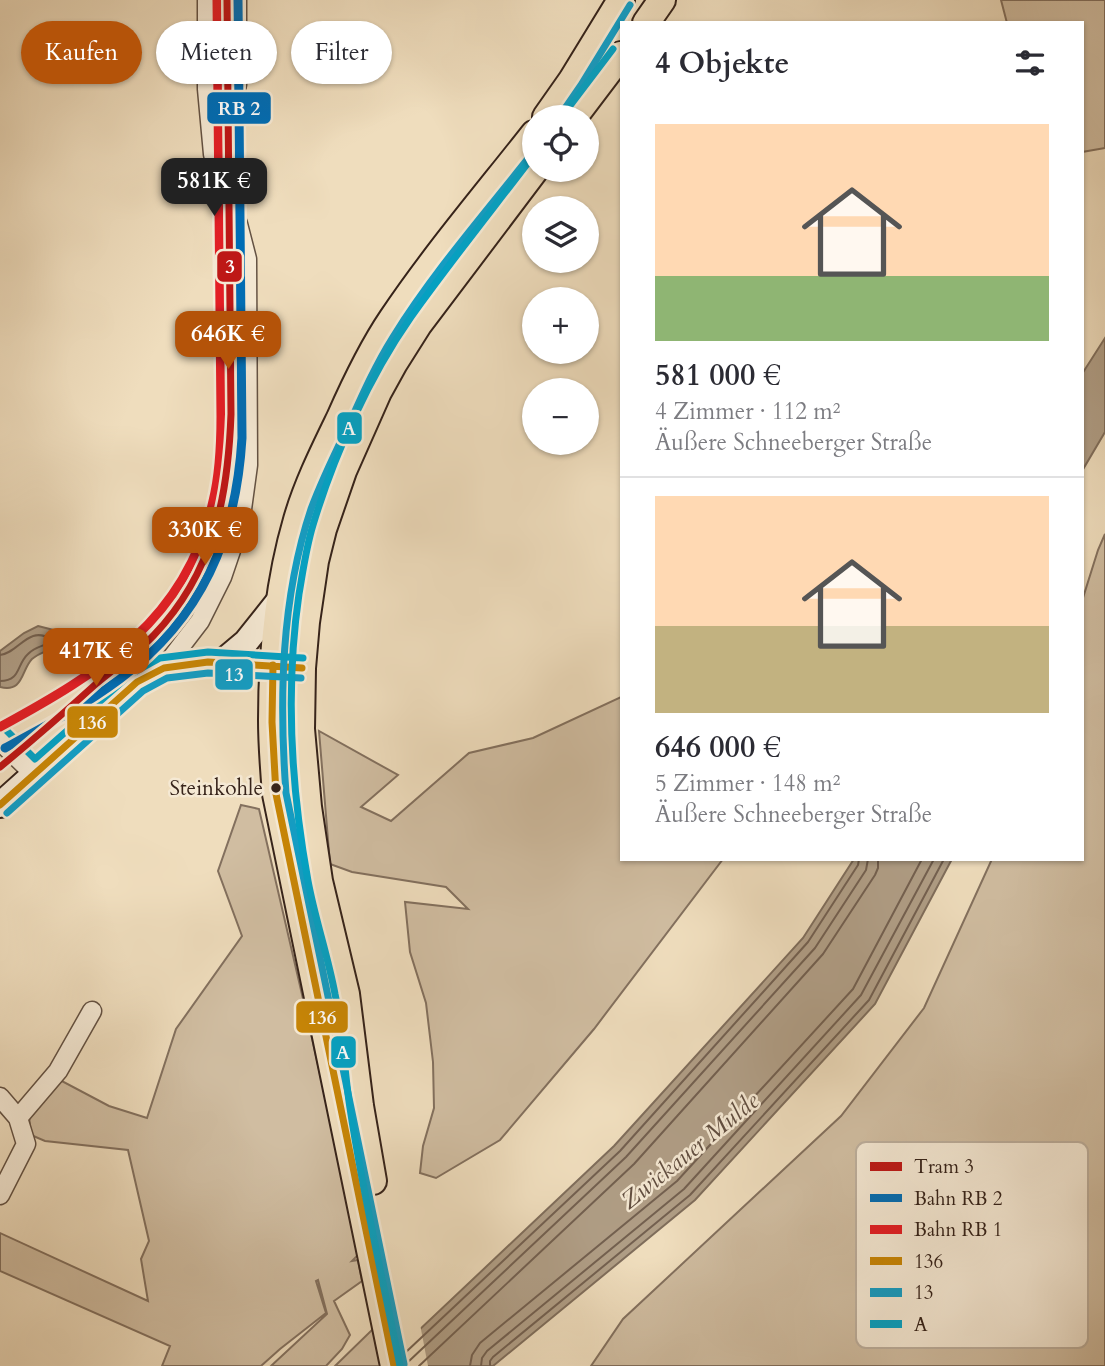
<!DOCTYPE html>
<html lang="de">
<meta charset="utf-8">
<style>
body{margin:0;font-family:Cardo,serif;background:#f2f2f3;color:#2b2b33;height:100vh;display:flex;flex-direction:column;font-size:26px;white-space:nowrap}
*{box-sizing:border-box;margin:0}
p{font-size:23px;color:#7c7c81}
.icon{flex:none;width:38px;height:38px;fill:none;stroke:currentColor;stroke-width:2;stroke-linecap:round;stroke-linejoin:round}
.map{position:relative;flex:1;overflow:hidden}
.sheet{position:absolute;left:620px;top:21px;width:464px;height:840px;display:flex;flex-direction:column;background:#fff;border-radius:0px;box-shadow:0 2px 5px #0004}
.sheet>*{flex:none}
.hud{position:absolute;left:21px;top:21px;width:494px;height:63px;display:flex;gap:14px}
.fabs{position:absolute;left:522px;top:105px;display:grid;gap:14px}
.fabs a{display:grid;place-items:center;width:77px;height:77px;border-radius:50%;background:#fff;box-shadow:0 2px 5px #0004;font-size:35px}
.price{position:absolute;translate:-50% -60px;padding:0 16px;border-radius:14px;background:#b45309;color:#fff;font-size:23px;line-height:46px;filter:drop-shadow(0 2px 4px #0008)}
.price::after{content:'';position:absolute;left:50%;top:42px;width:21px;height:16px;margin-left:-10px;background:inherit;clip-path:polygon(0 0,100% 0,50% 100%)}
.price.active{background:#222;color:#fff}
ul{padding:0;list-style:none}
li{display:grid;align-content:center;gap:14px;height:371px;padding:0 35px}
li+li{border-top:2px solid #e1e1e2}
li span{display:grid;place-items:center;height:217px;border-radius:0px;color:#555}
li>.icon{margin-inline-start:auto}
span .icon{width:126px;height:126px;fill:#fffc;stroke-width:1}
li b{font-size:30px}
h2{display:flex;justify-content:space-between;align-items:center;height:84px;padding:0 35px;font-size:30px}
.pill{padding:0 24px;border-radius:32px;background:#fff;box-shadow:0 2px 5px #0004;font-size:24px;line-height:63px}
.pill.active{background:#b45309;color:#fff}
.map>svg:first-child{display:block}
.green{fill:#d0bda1;stroke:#83705e;stroke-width:2}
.water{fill:#b09e86;stroke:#7f6d5b;stroke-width:2}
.pier{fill:#efddbd}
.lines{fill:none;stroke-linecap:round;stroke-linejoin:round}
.shore{stroke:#736050;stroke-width:2}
.minor-casing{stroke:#645243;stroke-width:21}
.tertiary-casing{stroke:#645243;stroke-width:24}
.secondary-casing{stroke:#36231a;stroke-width:28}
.primary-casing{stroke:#36231a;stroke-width:30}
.minor{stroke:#f5e9d4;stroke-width:18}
.tertiary{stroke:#f5e9d4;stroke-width:21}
.secondary{stroke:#f5e9d4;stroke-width:24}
.primary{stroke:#efddbd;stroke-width:26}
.bus-1-casing{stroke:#f5e9d4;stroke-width:12}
.bus-2-casing{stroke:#f5e9d4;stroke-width:12}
.bus-3-casing{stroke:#f5e9d4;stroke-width:12}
.bus-1{stroke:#c78506;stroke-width:7}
.bus-2{stroke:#149dc4;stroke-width:7}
.bus-3{stroke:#03a2c5;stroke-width:7}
.rail-1-casing{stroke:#f5e9d4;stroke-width:14}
.rail-2-casing{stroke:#f5e9d4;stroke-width:14}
.rail-1{stroke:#006db5;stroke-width:9}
.rail-2{stroke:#e31e25;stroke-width:9}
.tram-1-casing{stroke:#f5e9d4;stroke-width:12}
.tram-1{stroke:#be1716;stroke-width:7}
.bus-dot{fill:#36231a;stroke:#f5e9d4;stroke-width:2.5}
.labels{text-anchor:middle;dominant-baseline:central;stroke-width:5;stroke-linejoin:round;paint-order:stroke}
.bus-label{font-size:21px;fill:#36231a;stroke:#f5e9d4;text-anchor:end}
.water-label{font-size:24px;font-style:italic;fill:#614e40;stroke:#f5e9d4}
.key{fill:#f5e9d4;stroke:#bcae9c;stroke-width:2}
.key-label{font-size:19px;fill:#36231a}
.line-badge{stroke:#f5e9d4;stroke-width:2.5}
.badge-label{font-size:19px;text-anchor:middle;font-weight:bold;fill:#fff}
</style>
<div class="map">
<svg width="1105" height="1366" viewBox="0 0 1105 1366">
<rect width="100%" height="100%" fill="#efddbd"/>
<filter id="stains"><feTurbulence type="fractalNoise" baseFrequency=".00286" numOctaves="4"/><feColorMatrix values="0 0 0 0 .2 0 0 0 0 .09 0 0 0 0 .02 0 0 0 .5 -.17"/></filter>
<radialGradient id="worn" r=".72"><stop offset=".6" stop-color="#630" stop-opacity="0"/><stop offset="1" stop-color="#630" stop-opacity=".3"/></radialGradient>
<path class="green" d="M1001,0H1105V148L1082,152V23H1007Z
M1105,534V1366H591L623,1319L841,1116L924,1008L992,859H1082V601L1098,550Z
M621,697V859H723L594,1029L500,1140L436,1178L420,1173L423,1146L434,1108L433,1062L426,1003L410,952L405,902L468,909L446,887L352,872L330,864L319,731L398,775L361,807L391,821L469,753L533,738Z
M241,805L259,809L307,1016L360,1253L352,1261L358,1260L362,1281L334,1301L350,1335L342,1349L326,1366H271L327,1314L318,1280L316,1281L326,1313L280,1349L261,1366H162L170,1346L0,1271V1233L148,1301L141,1259L149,1241L128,1150L45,1141L31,1135L29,1116L60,1080L109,1106L147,1118L176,1029L242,936L218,871Z
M375,1327L381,1366H335Z"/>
<path class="water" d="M1105,338V432L1082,471V374Z
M38,626L58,631L62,641C52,651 41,651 32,659C21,670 24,693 0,687V651L24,633Z
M854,859H952L875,1004L695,1200L493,1366H381L614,1146L803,938Z"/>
<path class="pier" d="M420,1324L428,1366H379L378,1363Z"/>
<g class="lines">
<path class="shore" d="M0,655C19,653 28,625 51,639L49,643C42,646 33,648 28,654C16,665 21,681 0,681
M406,1352L620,1151L808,942L858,865L859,859
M408,1362L626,1157L815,948L866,870L868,859
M419,1366L634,1164L823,954L875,875L878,868V859
M470,1366L472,1355L480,1343L677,1181L853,989L922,859
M481,1366L482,1358L487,1351L684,1189L861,995L934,859
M490,1366V1361L493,1357L690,1195L869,1000L944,859"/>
<defs>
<path id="minor" d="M207,89L237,85V0
M164,668L200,621L222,577L240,524L248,465L247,259L238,224L219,178L213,154L207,89V0
M0,1097L18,1118L26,1144L0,1195
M18,1118L58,1071L92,1011"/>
<path id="tertiary" d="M0,739L35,773"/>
<path id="secondary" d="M221,663L246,642L281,598
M0,805L137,682L164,668L208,662L302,668"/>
<path id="primary" d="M646,23L662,0
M546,117L572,80L621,0
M574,117L621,55
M373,1181L360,1106L346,994L319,881L308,807L301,729L302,668L306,622L315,561L323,529L343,471L378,392L394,363L418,325L535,170
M394,1366L276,794C274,770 272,745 272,720C272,653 278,585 297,520C307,485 324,451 340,418C355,384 371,350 392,319C435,255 486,195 534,134"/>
</defs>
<use href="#minor" class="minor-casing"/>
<use href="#tertiary" class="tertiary-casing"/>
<use href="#secondary" class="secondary-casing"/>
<use href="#primary" class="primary-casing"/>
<use href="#minor" class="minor"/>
<use href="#tertiary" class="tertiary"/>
<use href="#secondary" class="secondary"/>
<use href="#primary" class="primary"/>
<defs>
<path id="bus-1" d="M273,665L272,722L276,794L394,1366
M0,805L137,682L164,668L208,662L302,668"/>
<path id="bus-2" d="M559,117L581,85L630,5
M7,813L143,691L167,678L208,673L301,678
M404,1364L286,793C279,699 281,599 311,509C322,479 336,451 350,422C363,393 376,364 393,337C434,271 486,212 534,151"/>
<path id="bus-3" d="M566,111L613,49
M7,731L35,759L131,674L160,658L208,652L303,658
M400,1366C383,1280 363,1195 350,1108C344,1070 343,1031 335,994C328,956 315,919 308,881C291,787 285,690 299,594C303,571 306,548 313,525C334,455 369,377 411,317C448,265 488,215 527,164"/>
</defs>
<use href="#bus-1" class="bus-1-casing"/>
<use href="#bus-2" class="bus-2-casing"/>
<use href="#bus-3" class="bus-3-casing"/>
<use href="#bus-1" class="bus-1"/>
<use href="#bus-2" class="bus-2"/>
<use href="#bus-3" class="bus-3"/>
<defs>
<path id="rail-1" d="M5,748C44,727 84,706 120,679C202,618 236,538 242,438L238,0"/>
<path id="rail-2" d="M0,727C99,673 187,620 213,501C220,473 221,444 221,416L217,0"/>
</defs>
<use href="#rail-1" class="rail-1-casing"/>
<use href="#rail-2" class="rail-2-casing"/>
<use href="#rail-1" class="rail-1"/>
<use href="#rail-2" class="rail-2"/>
<defs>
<path id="tram-1" d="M0,767C33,740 65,712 97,683C116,667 137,653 154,635C214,572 228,497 231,414L227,0"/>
</defs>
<use href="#tram-1" class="tram-1-casing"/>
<use href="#tram-1" class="tram-1"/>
</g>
<circle class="bus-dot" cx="276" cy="788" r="6"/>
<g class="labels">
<g class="bus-label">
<text x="263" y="788">Steinkohle</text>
</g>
<g class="water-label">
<text transform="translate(690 1151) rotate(-39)">Zwickauer Mulde</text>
</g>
</g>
<rect x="856" y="1142" width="232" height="206" rx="10" class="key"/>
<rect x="870" y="1162" width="32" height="9" fill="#be1716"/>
<rect x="870" y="1194" width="32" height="8" fill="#006db5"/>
<rect x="870" y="1225" width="32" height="9" fill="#e31e25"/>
<rect x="870" y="1257" width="32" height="8" fill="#c78506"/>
<rect x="870" y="1288" width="32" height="9" fill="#149dc4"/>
<rect x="870" y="1320" width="32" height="8" fill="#03a2c5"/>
<g class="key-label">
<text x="914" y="1173">Tram 3</text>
<text x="914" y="1205">Bahn RB 2</text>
<text x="914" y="1236">Bahn RB 1</text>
<text x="914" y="1268">136</text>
<text x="914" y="1299">13</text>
<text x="914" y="1331">A</text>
</g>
<g class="line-badge">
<rect x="206" y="91" width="66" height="34" rx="7" fill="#006db5"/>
<rect x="216" y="250" width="27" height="33" rx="7" fill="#be1716"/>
<rect x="336" y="411" width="27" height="34" rx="7" fill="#03a2c5"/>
<rect x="214" y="658" width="40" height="33" rx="7" fill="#149dc4"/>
<rect x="66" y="705" width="53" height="34" rx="7" fill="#c78506"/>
<rect x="295" y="1000" width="54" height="34" rx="7" fill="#c78506"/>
<rect x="330" y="1035" width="27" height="34" rx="7" fill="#03a2c5"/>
</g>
<g class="badge-label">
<text x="239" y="115">RB 2</text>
<text x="230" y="273">3</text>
<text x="349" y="435">A</text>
<text x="234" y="681">13</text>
<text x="92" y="729">136</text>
<text x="322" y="1024">136</text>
<text x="343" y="1059">A</text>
</g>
<rect width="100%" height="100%" filter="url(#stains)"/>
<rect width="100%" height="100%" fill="url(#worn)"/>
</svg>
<div class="fabs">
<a><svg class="icon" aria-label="locate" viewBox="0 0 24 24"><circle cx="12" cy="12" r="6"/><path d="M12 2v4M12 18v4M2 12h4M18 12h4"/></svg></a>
<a><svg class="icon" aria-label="layers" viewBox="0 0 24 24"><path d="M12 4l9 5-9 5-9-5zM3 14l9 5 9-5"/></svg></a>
<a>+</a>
<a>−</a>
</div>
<b class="price active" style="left:214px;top:218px">581K €</b>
<b class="price" style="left:228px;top:371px">646K €</b>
<b class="price" style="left:205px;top:567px">330K €</b>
<b class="price" style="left:96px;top:688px">417K €</b>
<div class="hud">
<a class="pill active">Kaufen</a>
<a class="pill">Mieten</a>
<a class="pill">Filter</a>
</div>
<section class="sheet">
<h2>4 Objekte<svg class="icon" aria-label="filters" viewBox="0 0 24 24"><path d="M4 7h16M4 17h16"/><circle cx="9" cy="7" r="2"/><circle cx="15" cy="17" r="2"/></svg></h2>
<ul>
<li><span style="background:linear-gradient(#ffd9b3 70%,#8fb573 0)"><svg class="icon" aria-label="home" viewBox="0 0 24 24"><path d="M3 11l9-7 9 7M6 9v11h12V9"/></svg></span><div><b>581 000 €</b><p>4 Zimmer · 112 m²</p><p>Äußere Schneeberger Straße</p></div></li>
<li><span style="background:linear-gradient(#ffd9b3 60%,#c2b280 0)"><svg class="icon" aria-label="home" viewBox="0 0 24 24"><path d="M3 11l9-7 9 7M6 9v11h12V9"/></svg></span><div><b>646 000 €</b><p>5 Zimmer · 148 m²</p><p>Äußere Schneeberger Straße</p></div></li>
</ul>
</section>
</div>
